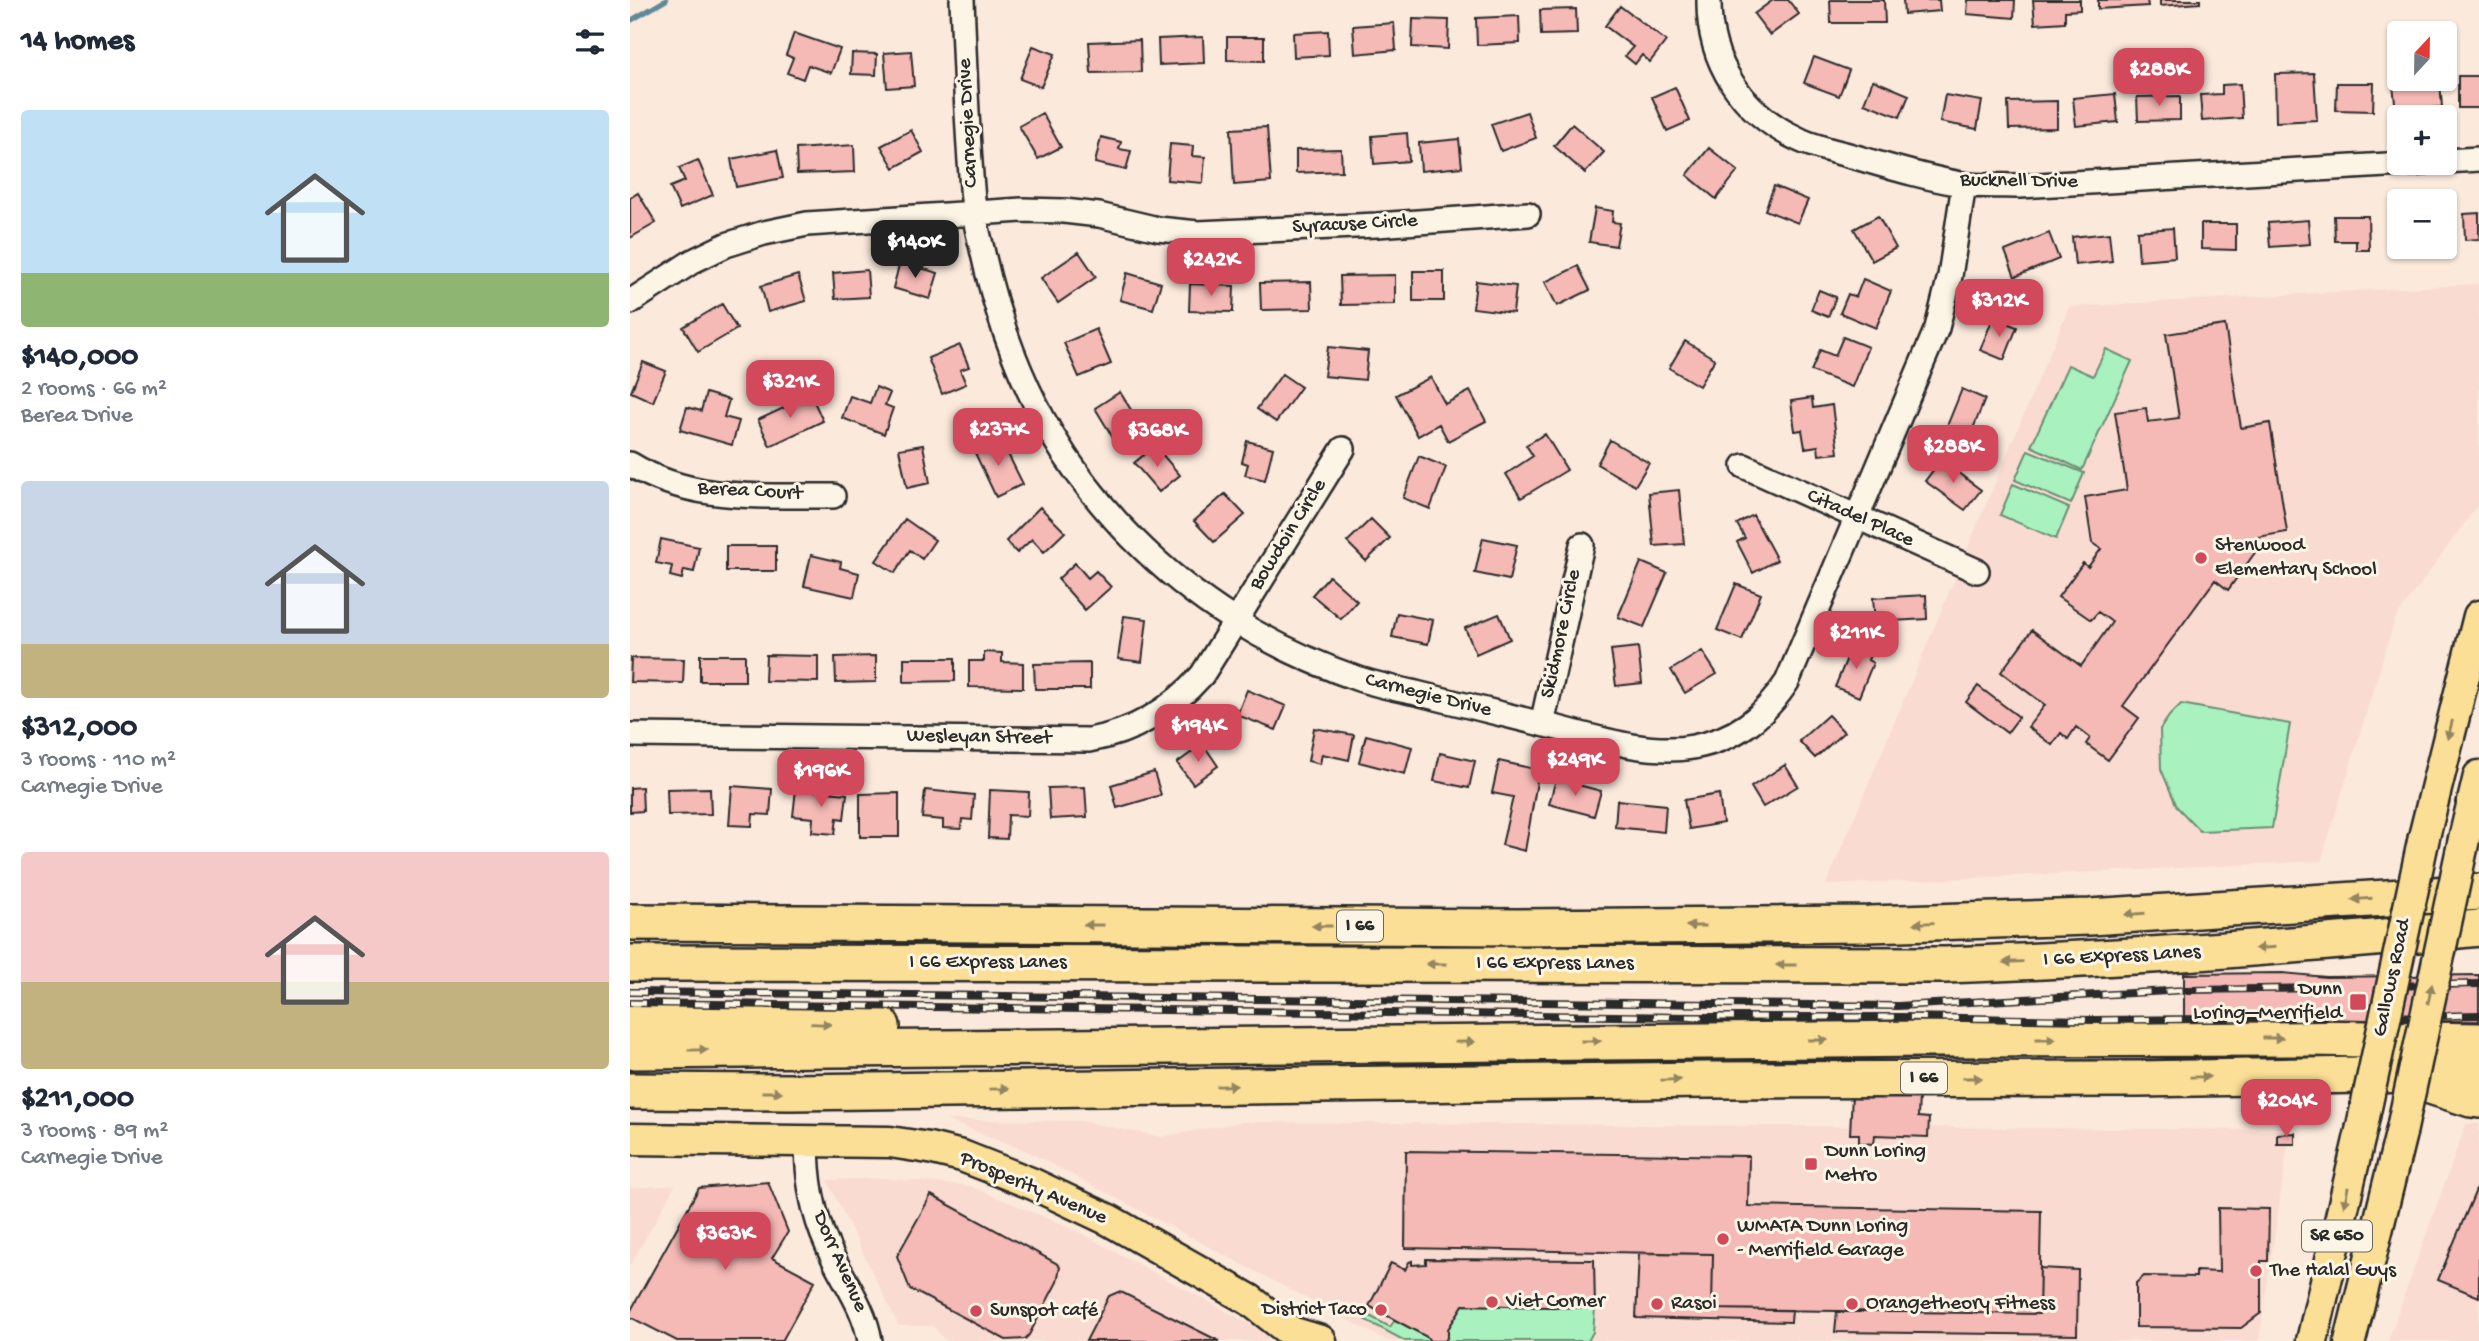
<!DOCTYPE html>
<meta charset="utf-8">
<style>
body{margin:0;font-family:"Gochi Hand",sans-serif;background:#f6f6f7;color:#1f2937;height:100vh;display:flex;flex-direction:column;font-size:26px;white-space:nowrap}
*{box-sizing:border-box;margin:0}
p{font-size:23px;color:#747a83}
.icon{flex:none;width:38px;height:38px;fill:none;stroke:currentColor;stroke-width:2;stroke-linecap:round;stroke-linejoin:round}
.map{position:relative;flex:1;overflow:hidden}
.panel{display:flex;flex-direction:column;background:#fff;width:630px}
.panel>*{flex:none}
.needle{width:46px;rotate:22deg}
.controls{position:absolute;left:1757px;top:21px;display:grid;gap:14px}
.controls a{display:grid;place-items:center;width:70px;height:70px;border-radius:7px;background:#fff;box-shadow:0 2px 5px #0004;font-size:35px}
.price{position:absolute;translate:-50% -60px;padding:0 16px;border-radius:14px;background:#d1495b;color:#fff;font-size:23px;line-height:46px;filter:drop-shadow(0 2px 4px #0008)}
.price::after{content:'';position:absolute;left:50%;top:42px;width:21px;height:16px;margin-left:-10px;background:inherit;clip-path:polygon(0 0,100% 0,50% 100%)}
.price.on{background:#222;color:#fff}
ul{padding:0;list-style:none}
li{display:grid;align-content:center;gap:14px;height:371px;padding:0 21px}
li span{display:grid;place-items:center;height:217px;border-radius:7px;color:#555}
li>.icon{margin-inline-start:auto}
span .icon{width:126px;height:126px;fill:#fffc;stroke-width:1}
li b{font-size:30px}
h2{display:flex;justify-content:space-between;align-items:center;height:84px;padding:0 21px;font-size:30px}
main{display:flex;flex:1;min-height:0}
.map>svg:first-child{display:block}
.built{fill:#f9dbd1}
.green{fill:#a9f1bf;stroke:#6a8e75;stroke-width:2}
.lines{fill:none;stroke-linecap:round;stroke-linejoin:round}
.stream{stroke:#5f8a98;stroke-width:5}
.building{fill:#f5b9b6;stroke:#2b2b2b;stroke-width:2}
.minor-casing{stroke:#2b2b2b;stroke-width:28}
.major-casing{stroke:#2b2b2b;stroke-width:35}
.highway-casing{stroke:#2b2b2b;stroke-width:40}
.minor{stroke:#fcf5e5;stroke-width:23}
.major{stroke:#fbdf96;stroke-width:30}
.highway{stroke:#fbdf96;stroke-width:35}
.rail-casing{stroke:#2b2b2b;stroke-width:8}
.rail{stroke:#fcf5e5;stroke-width:5;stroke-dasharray:16;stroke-linecap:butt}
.major-bridge-casing{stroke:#2b2b2b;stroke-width:35;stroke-linecap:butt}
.major-bridge{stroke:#fbdf96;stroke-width:30}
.oneway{fill:#938560}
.poi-dot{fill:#d1495b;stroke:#fcf5e5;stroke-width:2.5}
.labels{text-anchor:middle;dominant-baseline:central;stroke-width:6;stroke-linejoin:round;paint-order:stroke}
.shield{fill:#fcf5e5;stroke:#6a6863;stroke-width:2}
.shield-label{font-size:19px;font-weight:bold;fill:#2b2b2b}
.street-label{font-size:21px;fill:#2b2b2b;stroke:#fcf5e5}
.poi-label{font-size:21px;fill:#2b2b2b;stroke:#fcf5e5;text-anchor:start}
</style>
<main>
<section class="panel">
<h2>14 homes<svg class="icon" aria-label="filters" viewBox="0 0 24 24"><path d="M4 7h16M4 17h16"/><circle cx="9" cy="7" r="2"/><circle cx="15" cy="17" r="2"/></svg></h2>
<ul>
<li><span style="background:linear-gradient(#bfe0f5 75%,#8fb573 0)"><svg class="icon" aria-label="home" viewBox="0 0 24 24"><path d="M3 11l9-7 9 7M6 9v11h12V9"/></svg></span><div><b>$140,000</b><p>2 rooms · 66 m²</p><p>Berea Drive</p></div></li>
<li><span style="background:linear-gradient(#c9d6e8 75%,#c2b280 0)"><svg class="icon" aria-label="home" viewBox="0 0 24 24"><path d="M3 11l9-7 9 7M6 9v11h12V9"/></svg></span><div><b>$312,000</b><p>3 rooms · 110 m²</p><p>Carnegie Drive</p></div></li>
<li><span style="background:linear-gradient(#f6c9c9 60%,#c2b280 0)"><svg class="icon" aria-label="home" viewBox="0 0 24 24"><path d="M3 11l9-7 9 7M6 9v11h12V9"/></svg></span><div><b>$211,000</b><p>3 rooms · 89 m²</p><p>Carnegie Drive</p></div></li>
</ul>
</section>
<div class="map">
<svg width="1849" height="1341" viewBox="0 0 1849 1341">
<rect width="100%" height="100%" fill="#fbe9dc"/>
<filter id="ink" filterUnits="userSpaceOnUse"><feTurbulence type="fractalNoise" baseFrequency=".0143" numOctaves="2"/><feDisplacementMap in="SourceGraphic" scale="14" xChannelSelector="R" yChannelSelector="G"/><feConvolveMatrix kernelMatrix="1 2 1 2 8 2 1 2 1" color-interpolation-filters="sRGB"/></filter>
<g filter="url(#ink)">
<path class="built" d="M1849,284V503L1765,619L1691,861L1196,885L1439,307Z
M316,1120L450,1121L531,1137L611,1122L1660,1130L1629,1341H758L397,1151Z
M1836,1124H1849V1341H1758Z
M252,1178L340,1186L447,1231L640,1335L637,1341H316L303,1326H269L197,1180Z
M45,1185L0,1266V1188Z"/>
<path class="green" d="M1476,349L1502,361L1452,470L1401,446L1438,365L1463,376Z
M1398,450L1454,473L1441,504L1385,480Z
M1383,484L1439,508L1426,539L1370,515Z
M1551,704L1660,724L1642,828L1570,831L1547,807L1531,769L1530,729L1540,715Z
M833,1305L965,1308L963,1332L958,1341H816L818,1329Z
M736,1314L760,1327L765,1320L797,1337L800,1341H775L734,1319Z"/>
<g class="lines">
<path class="stream" d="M0,21L36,0"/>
</g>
<path class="building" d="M1143,0H1158L1169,14L1140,35L1124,14Z
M1200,0H1254L1255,23H1201Z
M1273,0H1309L1310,11L1274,14Z
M1338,0H1385L1384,18L1337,14Z
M1403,0H1450V10L1435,11V22L1405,24Z
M1468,0H1517L1518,6L1468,9Z
M1530,0H1570V3L1530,6Z
M990,6L1036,41L1020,62L1012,55L1005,64L995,56L1003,47L975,26Z
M946,9L947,34L911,35L910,10Z
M889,16L890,43L847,45L846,18Z
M783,19L819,20L818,49L782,47Z
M764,23L766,50L725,54L723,26Z
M698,31L699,55L664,57L663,33Z
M164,33L210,49L201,73L178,65L173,79L157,73L163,58L156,55Z
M573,37L574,63L529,65L528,39Z
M597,37H634V61L597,60Z
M510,40L511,72L461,73L459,42Z
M403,46L425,54L411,87L390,79Z
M281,51L284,86L257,88L254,53Z
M222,53L247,54L246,75L221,74Z
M1184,57L1219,70L1209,96L1174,83Z
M1684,73L1687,120L1646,122L1645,74Z
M1828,76H1849V108H1828Z
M1243,80L1279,95L1270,117L1234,103Z
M1810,81L1812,107L1766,111L1763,85Z
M1707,83H1744L1743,111L1706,110Z
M1610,84L1612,118L1572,121L1570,95L1592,94V85Z
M1045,87L1060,121L1037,131L1022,97Z
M1485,94L1488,122L1446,126L1443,98Z
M1315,95L1352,101L1347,129L1310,122Z
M1550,96V120L1508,121L1507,97Z
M1427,101V128L1379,129L1378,102Z
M897,112L906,138L871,151L861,124Z
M412,113L431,147L408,159L389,126Z
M942,124L974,152L955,173L924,146Z
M637,127L641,182L604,185L601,129Z
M281,130L293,152L264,168L251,146Z
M777,133L779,161L744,164L742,136Z
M471,137L491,142L489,149L501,151L496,170L465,163Z
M829,139L832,167L791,171L789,143Z
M540,144L563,146L562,156L575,157L573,183L537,180Z
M224,145L225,172L167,174L166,149Z
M1079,148L1108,171L1086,199L1057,175Z
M711,149L712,171L666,173V150Z
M147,150L153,178L106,187L101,159Z
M68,160L83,195L50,209L40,187L55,181L49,168Z
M1144,186L1178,200L1168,223L1135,210Z
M8,193L26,223L0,238V198Z
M965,208L983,211L982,222L990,223L986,246L959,242Z
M1849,213V239L1835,240L1834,214Z
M1248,216L1266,248L1242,261L1224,229Z
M1704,216H1738L1739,250H1726V241H1705Z
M1678,220L1680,244L1640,247L1638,223Z
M1571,224H1606V250L1571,249Z
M1543,228L1545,257L1509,260L1507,231Z
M1419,233L1429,259L1385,277L1375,251Z
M1479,233L1482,261L1445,265L1442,237Z
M449,252L466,277L428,303L411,278Z
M270,262L308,273L300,299L263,288Z
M948,266L960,290L927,306L915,282Z
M237,270L239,297L205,299L203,273Z
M783,271H814V301H783Z
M497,273L531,283L523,309L490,300Z
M168,275L176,301L138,312L131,286Z
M765,275V304L711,305L710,276Z
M1233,279L1261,291L1246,328L1210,313L1218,294L1226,297Z
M846,281L886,286L883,313L843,308Z
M681,282L682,309L631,310L630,283Z
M560,284L604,286L603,312L559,311Z
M1189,290L1206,297L1198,317L1181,310Z
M92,304L107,329L68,352L53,327Z
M1363,318L1387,327L1374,360L1350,350Z
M1595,325L1611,428L1640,423L1657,532L1628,537L1629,547L1598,590L1585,580L1493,706L1509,718L1478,760L1456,744L1460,738L1446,727L1438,739L1431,733L1422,745L1398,727L1415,705L1371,672L1402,630L1451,666L1482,622L1468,612L1461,620L1428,597L1453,563L1458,567L1471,549L1462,543L1455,497L1497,490L1485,412L1516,408L1518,422L1549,418L1536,334Z
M466,329L481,364L449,377L434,343Z
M1213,337L1238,347L1222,387L1181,371L1190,350L1205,356Z
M1055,341L1085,359L1069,386L1039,368Z
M330,345L339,367L330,370L336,384L312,394L298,358Z
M698,347L738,351L735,380L694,376Z
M13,362L36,371L23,402L1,392Z
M652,374L671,387L646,422L627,409Z
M801,377L815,404L840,391L856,421L818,441L809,424L788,436L766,395Z
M246,387L260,393L255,405L263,408L254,434L212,418L220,396L240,403Z
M1332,389L1355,399L1336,446L1313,436Z
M490,392L514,431L488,446L465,408Z
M76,393L99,400L94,417L109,421L102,445L50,430L57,407L71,411Z
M181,395L193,421L140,446L128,420Z
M1182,398L1183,408L1202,405L1208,453L1189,455L1188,446L1175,448L1172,430L1165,431L1161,401Z
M915,434L937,470L891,498L876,474L903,456L896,445Z
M370,438L393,484L366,497L344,451Z
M980,440L1019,463L1005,486L967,464Z
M617,441L643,448L635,480L615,475L618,464L612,462Z
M293,445L300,483L277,488L269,449Z
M525,446L550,475L529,492L504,463Z
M789,456L816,467L800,509L773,498Z
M1311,460L1351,490L1335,510L1295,481Z
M1049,490L1054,544L1024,546L1019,493Z
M595,494L615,515L584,542L564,521Z
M410,507L435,532L414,552L402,539L387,553L376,541Z
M1123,515L1147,560L1123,573L1107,542L1115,538L1107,524Z
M275,519L305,540L292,559L280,550L265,573L246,561Z
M741,519L760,538L736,561L717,542Z
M853,538L887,545L879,580L845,573Z
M31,539L69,547L64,572L54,570L52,579L40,576L42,566L26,563Z
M96,546H146V571H96Z
M181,555L211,562L210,568L229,573L224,597L174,586Z
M1011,562L1037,573L1014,627L988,617Z
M445,563L458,578L466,571L481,587L455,610L428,579Z
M699,576L727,601L711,619L682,595Z
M1106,584L1131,594L1112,640L1087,630Z
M1296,595L1297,619L1245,622L1243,598Z
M767,613L803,620L798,644L762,637Z
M869,614L880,639L846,654L835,628Z
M494,616L517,619L512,662L488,659Z
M1231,643L1243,648L1238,660L1243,663L1229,697L1205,687L1219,653L1226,656Z
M1008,647L1012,683L986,686L981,650Z
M1072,651L1087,674L1055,693L1041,670Z
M354,652L372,653V662L393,663V688L339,687V661H354Z
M70,655H115V681H70Z
M136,655L188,656V682L135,681Z
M246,656V682L206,683L205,657Z
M1,658L54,659L53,683L0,682Z
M274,658H325V681L274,682Z
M460,663V689H405L404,664Z
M1348,686L1389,717L1377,733L1336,702Z
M617,690L656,706L646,730L607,715Z
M1198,715L1214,732L1185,758L1169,741Z
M684,728L724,735L719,760L692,754L690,764L678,761Z
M736,735L782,747L775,774L729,762Z
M573,744L588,766L563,784L547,763Z
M810,753L845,761L839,788L804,781Z
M869,761L909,770L895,851L872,845L883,797L862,793Z
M1155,765L1168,786L1133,807L1121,787Z
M524,772L531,795L487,808L481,785Z
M926,779L971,791L964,816L919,804Z
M102,786L142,789L140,815L123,814L122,826L99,825Z
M12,787L13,811L0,812V788Z
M455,787L457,817L420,819L418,788Z
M80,788L81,814L38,815L37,789Z
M166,789L217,794L214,819L207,818L205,834L182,832L183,818L163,816Z
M295,790L344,795L342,820L332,819L331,829L313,828V820L292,818Z
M360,790L399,792L398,816L378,815L377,839L358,838Z
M269,793V837H230V794Z
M1089,794L1093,823L1059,829L1054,800Z
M987,800L1036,805L1034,832L985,827Z
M1652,973L1696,977L1849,975V1021L1554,1025V974Z
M1222,1094L1289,1096L1288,1117L1299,1118L1298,1137L1245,1135L1244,1144L1229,1143V1134H1220Z
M1665,1133V1144H1647V1134Z
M776,1151L1119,1156L1118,1206L1411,1211L1409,1314L1082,1309L1083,1254L775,1248Z
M138,1182L158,1232L142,1258L185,1281L152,1341H47L0,1317V1312L69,1188Z
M1849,1183V1297L1808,1280Z
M301,1195L426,1263L430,1267L427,1282L399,1335L395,1339L376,1340L280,1289L267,1256Z
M1588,1208L1639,1209L1638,1261H1631V1313L1611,1328L1506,1327V1283L1514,1276L1566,1277V1271L1589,1272Z
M1009,1253L1083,1254L1082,1309L1162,1310L1161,1322L1006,1318Z
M796,1259L964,1260L965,1308L833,1305L818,1329V1336L815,1341H800L797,1337L739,1306L761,1263L775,1270L779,1262L782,1261V1265L796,1264Z
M1410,1268L1448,1270L1447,1335L1205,1332L1207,1311L1409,1314Z
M488,1292L493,1293L589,1341H456L479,1296Z"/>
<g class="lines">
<defs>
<path id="minor" d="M332,0C335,70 337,141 344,210C345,223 349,236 352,249C366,314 388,376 421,433C465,508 531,574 604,620C643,644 685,664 729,679C747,685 767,689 786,693C827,703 867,713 908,723C956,734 1013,756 1063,747C1106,739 1133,718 1157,682L1307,328L1320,276L1334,184
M1079,0C1078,62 1112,113 1168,139C1186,148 1209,152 1229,158C1263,168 1296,178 1332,184C1351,187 1371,185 1390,186L1792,163
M1815,161L1849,159
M0,302L63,261L96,245L134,233L177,224L392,210L434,211L469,215L528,229L568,233L747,225L898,214
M0,464C63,503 132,495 203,496
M1114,466L1347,571
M912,724L952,545
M0,735L459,740C505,732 541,710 572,675L713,449
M177,1140C177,1178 182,1212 198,1247C212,1279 234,1305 240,1341"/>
<path id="major" d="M1794,837L1849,616
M1834,839L1849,776
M0,1139L260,1142L299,1148L332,1156L403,1184L479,1220L620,1300L661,1332L691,1341
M1682,1341L1731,1131
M1720,1341L1771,1133"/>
<path id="highway" d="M0,922L888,927L1239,924L1460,917L1849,892
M0,963L1315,965C1494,959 1671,946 1849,928
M0,1019L252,1026
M0,1051L1298,1039L1682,1038L1849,1041
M1791,1083L1841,1099L1849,1100
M0,1091L162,1092L1077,1080L1509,1079L1849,1073"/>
</defs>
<use href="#minor" class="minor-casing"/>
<use href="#major" class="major-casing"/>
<use href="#highway" class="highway-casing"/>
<use href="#minor" class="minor"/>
<use href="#major" class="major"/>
<use href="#highway" class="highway"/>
<defs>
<path id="rail" d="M1757,986L1849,984
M0,992L1268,1006L1556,990L1694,988
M0,1003L1063,1017H1271L1465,1020L1693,1018
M1753,1017L1849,1015"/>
</defs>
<use href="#rail" class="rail-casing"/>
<use href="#rail" class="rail"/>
<defs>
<path id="major-bridge" d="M1731,1131L1794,837
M1771,1133L1834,839"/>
</defs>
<use href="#major-bridge" class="major-bridge-casing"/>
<use href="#major-bridge" class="major-bridge"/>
</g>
<defs><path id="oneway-solid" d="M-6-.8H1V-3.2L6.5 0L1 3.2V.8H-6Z" transform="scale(1.75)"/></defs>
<g class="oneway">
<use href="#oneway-solid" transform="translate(1820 730) rotate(104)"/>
<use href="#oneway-solid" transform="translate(1732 899) rotate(176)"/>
<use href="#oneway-solid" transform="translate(1505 914) rotate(176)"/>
<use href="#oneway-solid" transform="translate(1294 923) rotate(178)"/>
<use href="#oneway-solid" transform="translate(464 925) rotate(-180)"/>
<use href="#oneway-solid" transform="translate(692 926) rotate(-180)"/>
<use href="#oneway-solid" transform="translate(1066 926) rotate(180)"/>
<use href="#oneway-solid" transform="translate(1635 948) rotate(176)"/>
<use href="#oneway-solid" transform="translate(1383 962) rotate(178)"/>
<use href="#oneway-solid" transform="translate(806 964) rotate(-180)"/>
<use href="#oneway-solid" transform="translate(1156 965) rotate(180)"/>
<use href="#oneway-solid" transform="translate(1800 994) rotate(-78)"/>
<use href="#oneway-solid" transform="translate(191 1024) rotate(2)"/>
<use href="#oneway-solid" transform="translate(1643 1038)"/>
<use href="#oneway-solid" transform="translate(1416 1039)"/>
<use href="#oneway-solid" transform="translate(1188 1040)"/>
<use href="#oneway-solid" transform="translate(961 1041)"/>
<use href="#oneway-solid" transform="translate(835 1042) rotate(-1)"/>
<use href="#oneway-solid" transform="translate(68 1050) rotate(-1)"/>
<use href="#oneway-solid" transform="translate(1570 1077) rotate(-1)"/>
<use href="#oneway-solid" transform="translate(1342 1078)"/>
<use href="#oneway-solid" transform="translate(1041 1080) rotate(-1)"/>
<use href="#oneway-solid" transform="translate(597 1086) rotate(-1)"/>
<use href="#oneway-solid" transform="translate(369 1089) rotate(-1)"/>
<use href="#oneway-solid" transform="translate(142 1092)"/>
<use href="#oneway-solid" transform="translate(1716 1197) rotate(102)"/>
</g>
</g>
<g class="poi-dot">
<circle cx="1571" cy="558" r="7"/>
<rect x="1719" y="993" width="18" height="18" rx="3.5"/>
<rect x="1174" y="1157" width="14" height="14" rx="3.5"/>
<circle cx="1093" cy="1239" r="7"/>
<circle cx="1626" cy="1271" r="7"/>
<circle cx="862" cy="1302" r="7"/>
<circle cx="1027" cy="1304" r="7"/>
<circle cx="1222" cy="1304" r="7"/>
<circle cx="751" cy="1310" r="7"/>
<circle cx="346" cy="1311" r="7"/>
</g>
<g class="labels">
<g class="shield">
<rect x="707" y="910.5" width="46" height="31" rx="5"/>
<rect x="1271" y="1062.5" width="46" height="31" rx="5"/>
<rect x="1672" y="1220.5" width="70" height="31" rx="5"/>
</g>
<g class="shield-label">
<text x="730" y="926">I 66</text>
<text x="1294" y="1078">I 66</text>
<text x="1707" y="1236">SR 650</text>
</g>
<g class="street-label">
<text transform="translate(339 123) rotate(-93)">Carnegie Drive</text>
<text transform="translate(1389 182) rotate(1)">Bucknell Drive</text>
<text transform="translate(725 225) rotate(-3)">Syracuse Circle</text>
<text transform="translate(120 492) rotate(3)">Berea Court</text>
<text transform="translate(1230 519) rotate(24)">Citadel Place</text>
<text transform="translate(659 535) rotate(-58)">Bowdoin Circle</text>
<text transform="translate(932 634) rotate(-78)">Skidmore Circle</text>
<text transform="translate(798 696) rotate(14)">Carnegie Drive</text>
<text transform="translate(349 738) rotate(1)">Wesleyan Street</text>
<text transform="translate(1492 957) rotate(-3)">I 66 Express Lanes</text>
<text x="358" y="963">I 66 Express Lanes</text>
<text x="925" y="964">I 66 Express Lanes</text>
<text transform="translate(1763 978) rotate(-78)">Gallows Road</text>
<text transform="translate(403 1189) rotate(23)">Prosperity Avenue</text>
<text transform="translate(209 1262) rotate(66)">Dorr Avenue</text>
</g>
<g class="poi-label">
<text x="1585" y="546">Stenwood<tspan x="1585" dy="24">Elementary School</tspan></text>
<text x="1712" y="990" text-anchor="end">Dunn<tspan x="1712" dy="24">Loring–Merrifield</tspan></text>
<text x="1195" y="1152">Dunn Loring<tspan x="1195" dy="24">Metro</tspan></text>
<text x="1107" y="1227">WMATA Dunn Loring<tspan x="1107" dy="24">- Merrifield Garage</tspan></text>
<text x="1640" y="1271">The Halal Guys</text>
<text x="876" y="1302">Viet Corner</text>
<text x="1041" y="1304">Rasoi</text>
<text x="1236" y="1304">Orangetheory Fitness</text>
<text x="737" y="1310" text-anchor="end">District Taco</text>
<text x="360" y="1311">Sunspot café</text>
</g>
</g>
</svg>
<div class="controls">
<a><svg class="needle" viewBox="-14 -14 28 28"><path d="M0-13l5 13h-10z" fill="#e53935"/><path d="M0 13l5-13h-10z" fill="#747a83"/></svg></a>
<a>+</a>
<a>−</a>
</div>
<b class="price" style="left:1529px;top:108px">$288K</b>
<b class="price on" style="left:285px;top:280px">$140K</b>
<b class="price" style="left:581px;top:298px">$242K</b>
<b class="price" style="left:1369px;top:339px">$312K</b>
<b class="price" style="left:160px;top:420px">$321K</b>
<b class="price" style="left:368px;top:468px">$237K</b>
<b class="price" style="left:527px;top:469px">$368K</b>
<b class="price" style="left:1323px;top:485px">$288K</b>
<b class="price" style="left:1226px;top:671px">$211K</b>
<b class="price" style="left:568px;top:764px">$194K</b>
<b class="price" style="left:945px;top:798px">$249K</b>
<b class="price" style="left:191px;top:809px">$196K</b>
<b class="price" style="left:1656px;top:1139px">$204K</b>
<b class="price" style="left:95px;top:1272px">$363K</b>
</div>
</main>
